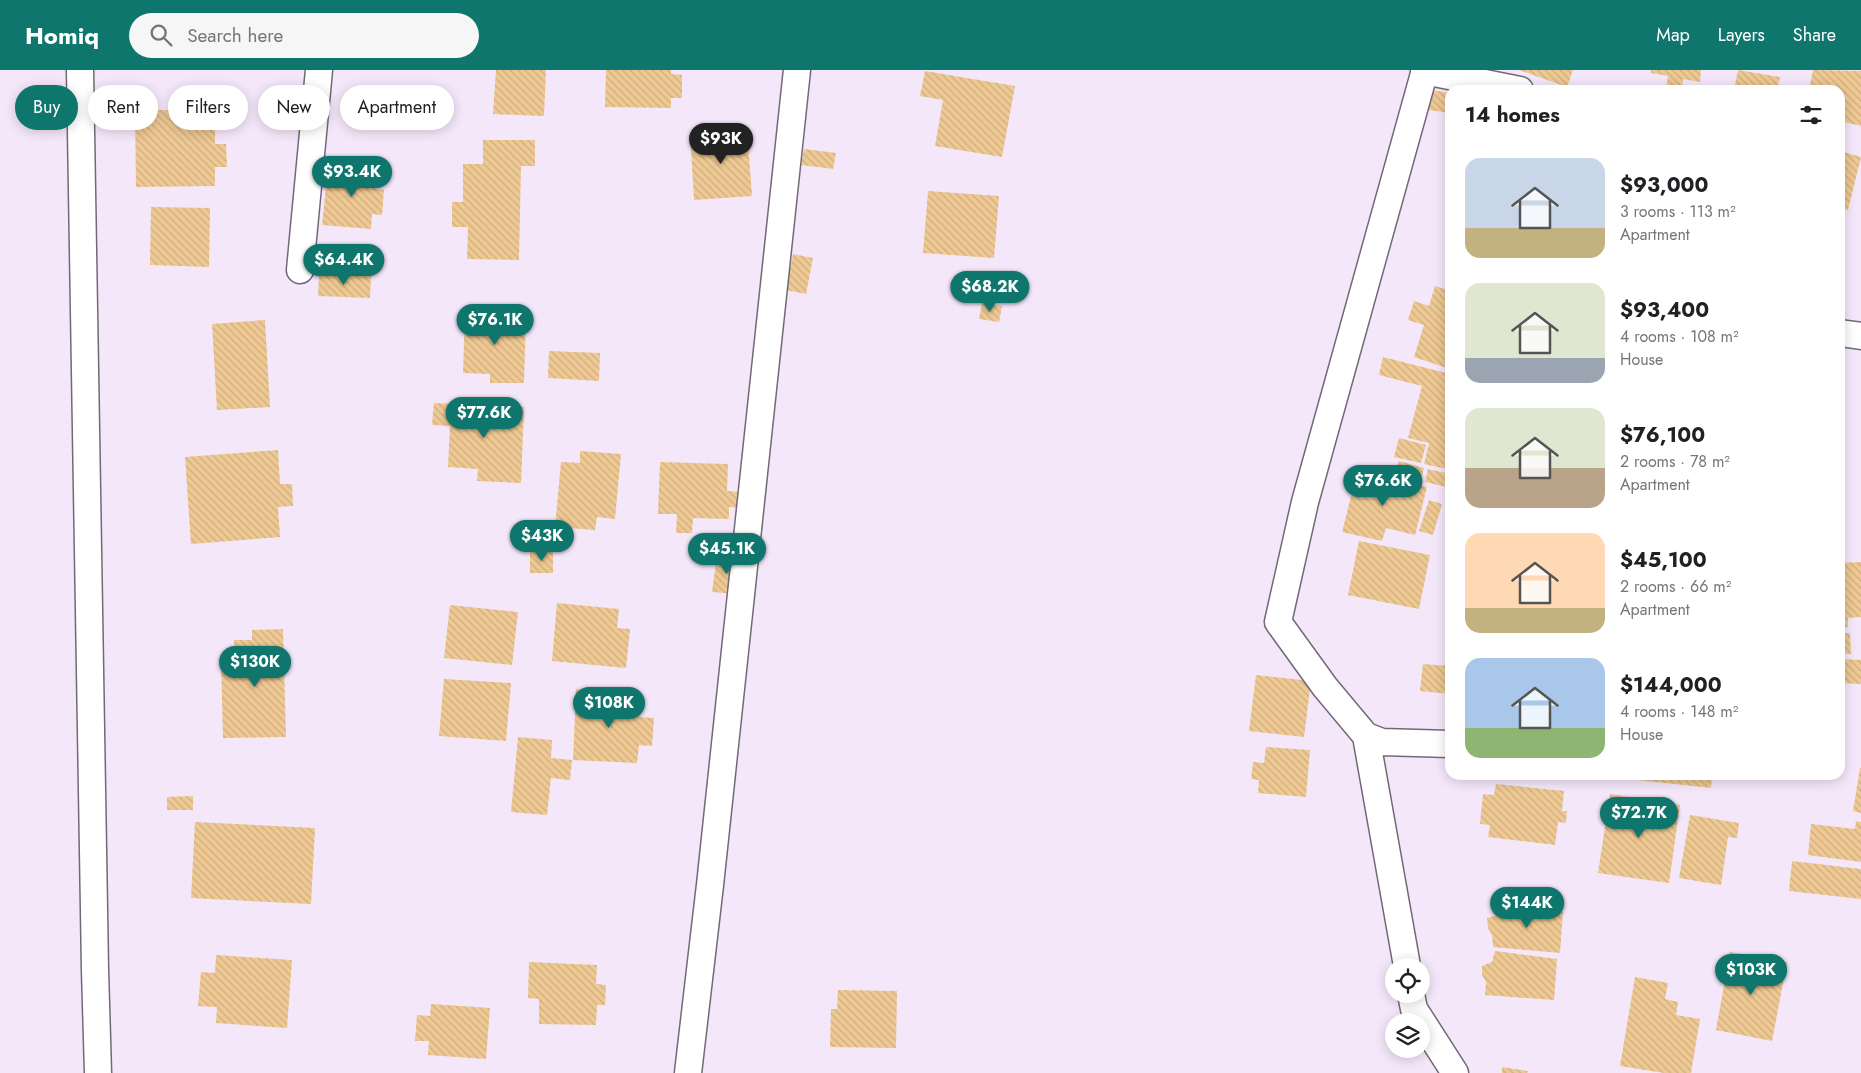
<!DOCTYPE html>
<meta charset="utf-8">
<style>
body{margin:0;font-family:Jost,sans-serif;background:#f6f6f6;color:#202124;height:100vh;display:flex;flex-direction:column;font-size:19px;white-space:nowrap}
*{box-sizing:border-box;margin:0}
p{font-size:16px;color:#757577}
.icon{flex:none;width:28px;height:28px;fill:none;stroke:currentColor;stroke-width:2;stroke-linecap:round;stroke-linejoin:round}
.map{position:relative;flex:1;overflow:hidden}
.panel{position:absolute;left:1445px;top:15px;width:400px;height:695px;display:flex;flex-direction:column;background:#fff;border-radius:15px;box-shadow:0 2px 12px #0003}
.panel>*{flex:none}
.banner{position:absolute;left:15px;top:15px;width:475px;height:45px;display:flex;gap:10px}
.buttons{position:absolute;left:1385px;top:888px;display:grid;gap:10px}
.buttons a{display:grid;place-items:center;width:45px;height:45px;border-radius:50%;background:#fff;box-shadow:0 2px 12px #0003;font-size:25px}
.price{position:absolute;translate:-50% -42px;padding:0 11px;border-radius:18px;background:#0f766e;color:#fff;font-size:16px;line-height:32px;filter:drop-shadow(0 1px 2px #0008)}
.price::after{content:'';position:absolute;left:50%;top:30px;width:15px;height:11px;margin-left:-8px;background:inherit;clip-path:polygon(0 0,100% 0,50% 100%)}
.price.active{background:#222;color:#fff}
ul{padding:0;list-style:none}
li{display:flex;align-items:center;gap:15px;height:125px;padding:0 20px}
li span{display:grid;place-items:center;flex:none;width:140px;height:100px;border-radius:15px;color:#555}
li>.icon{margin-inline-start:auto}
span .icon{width:60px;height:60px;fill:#fffc;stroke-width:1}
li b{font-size:21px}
h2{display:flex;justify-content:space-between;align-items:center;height:60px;padding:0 20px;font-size:21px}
.tag{padding:0 18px;border-radius:22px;background:#fff;box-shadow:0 2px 12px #0003;font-size:18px;line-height:45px}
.tag.active{background:#0f766e;color:#fff}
header{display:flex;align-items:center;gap:30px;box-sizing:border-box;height:70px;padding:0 25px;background:#0f766e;color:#fff}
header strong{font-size:24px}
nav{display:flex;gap:28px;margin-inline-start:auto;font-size:18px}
.search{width:350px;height:45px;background:#f6f6f6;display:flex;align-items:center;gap:12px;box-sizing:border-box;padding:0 18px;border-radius:28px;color:#757577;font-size:19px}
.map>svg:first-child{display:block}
.building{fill:url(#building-back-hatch)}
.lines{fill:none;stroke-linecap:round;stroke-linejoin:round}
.street-casing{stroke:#736878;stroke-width:29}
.street{stroke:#fff;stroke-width:26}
</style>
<header>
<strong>Homiq</strong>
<div class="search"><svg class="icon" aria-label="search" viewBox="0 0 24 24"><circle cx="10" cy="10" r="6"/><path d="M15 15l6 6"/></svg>Search here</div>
<nav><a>Map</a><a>Layers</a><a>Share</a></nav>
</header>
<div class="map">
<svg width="1861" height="1003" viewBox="0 0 1861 1003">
<defs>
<pattern id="building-back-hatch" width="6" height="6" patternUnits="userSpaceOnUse" patternTransform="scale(1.25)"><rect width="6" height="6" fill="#efc993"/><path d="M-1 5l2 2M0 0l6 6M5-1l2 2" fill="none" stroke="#cdac7f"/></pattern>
</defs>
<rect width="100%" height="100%" fill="#f4e7fa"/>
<path class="building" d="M496,0H546L544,46L493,44Z
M606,0H671V4L682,5V28H671V38L605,37Z
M1519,0H1573L1567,17Z
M1651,0H1701L1700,12L1683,9L1682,20L1666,18L1668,6L1651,3Z
M1738,0L1780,7L1777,20H1734Z
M1813,0L1861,1V56L1840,51V20H1809Z
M925,1L1015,16L1002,87L935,76L943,30L920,26Z
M1432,20L1450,23V43L1429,40Z
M135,40H184V47H215V74H226L227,97H215V116L136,117Z
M747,59L752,126L694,130L690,63Z
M483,70H535V96H521L519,190L467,189L468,157H452V132H463V94H483Z
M804,79L836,83L833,99L801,95Z
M1840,81L1861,87L1848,140L1840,138Z
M328,97L376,101L375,119L384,120L382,145L372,144L371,159L322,155Z
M928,121L999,126L994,188L923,183Z
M151,137L210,138L209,197L150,195Z
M793,184L813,188L806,224L786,220Z
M319,204L371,206L370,228L318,226Z
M1435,216L1450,221V299L1414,287L1424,255L1408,250L1414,231L1429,236Z
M982,233L1002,236L999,252L979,249Z
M465,242L526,244L524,313H490V304L463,303Z
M265,250L270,337L217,340L212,254Z
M549,281L600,283L599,311L548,308Z
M1383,287L1450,304V387L1447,399L1424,394L1429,373L1408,368L1422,316L1379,305Z
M434,333L524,337L521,413L477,411L478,399L448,397L450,356L432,355Z
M1399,368L1426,375L1421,393L1394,387Z
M278,380L280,414H292L293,436L278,437L280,467L191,474L185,387Z
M580,381L621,384L615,449L597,447L595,460L555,457L561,392L580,393Z
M1399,391L1424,398L1420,412L1395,405Z
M660,392L728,394L727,421L740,422L739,438L729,437V449L693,448L692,463H676L677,444H658Z
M1428,399L1450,404L1447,417L1425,412Z
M1357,403L1394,412L1395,409L1427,417L1415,465L1386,458L1382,471L1342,462Z
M1429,430L1442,434L1433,465L1419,461Z
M1359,471L1430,485L1419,539L1348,525Z
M530,481H553V503H530Z
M717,485L742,488L737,524L712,522Z
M1861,492V547L1848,548V557H1840V493Z
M557,533L619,539L617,558L630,559L626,598L552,591Z
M450,535L518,542L512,595L444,588Z
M283,559L286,667L223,668L221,589L235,588L234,570H252V560Z
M1840,563H1850L1851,584H1840Z
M1840,589L1861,590V614L1840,613Z
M1423,594L1450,596V624L1420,621Z
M1256,605L1311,611L1304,667L1249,661Z
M444,609L511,613L506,671L439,666Z
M576,619L608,621V632L640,634L639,647L654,648L652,676L639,675L637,693L573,690Z
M518,667L552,670L551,688L572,690L570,710L551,708L547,745L511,742Z
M1266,677L1310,680L1306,727L1258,723L1259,710L1251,709L1253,692L1264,693Z
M1860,698H1861V743L1853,741Z
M1638,705H1724V708L1712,707L1711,718L1638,710Z
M1496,714L1564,721L1562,741H1567L1566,753L1558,752L1555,775L1488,767L1490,755L1480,754L1483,724L1494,725Z
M1610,724L1680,735L1669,813L1598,803Z
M193,726V740H167V727Z
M1690,745L1739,753L1737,768L1728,767L1721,815L1679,808Z
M1856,751L1861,752V792L1808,785L1811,754L1855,759Z
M195,752L315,758L311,834L191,828Z
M1792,791L1861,799V829L1789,821Z
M1501,833L1563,842L1560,883L1493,877L1492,865L1488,858L1487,848L1498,845Z
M1495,881L1557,889L1554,930L1485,925L1486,912L1482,905V896L1492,892Z
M1730,882L1787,892L1772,971L1716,960Z
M216,885L292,890L287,958L216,953L217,937L198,936L201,902L215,903Z
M529,892L597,895L596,914L606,915L605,935H597L596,955L539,954V929L528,928Z
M1635,907L1668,913L1665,929L1678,932L1676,945L1700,949L1691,1003H1664L1620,996Z
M838,920L897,921L896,978L830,977L831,939H837Z
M431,934L490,938L486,989L428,985L429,971H415L417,945L430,946Z
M1502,997L1528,1001L1527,1003H1502Z"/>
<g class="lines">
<defs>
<path id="street" d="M80,0L95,900L98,1003
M1424,1L1520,20
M300,200L319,0
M1840,263L1861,266
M1366,666L1382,672L1450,674
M1407,896L1366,666L1325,617L1278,552L1305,432L1425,0
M1411,924L1414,939L1455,1003
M688,1003L710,815L797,0"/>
</defs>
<use href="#street" class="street-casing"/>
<use href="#street" class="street"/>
</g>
</svg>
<div class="buttons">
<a><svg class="icon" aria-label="locate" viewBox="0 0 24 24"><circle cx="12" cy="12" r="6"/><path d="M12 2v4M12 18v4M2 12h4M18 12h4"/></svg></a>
<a><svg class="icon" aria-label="layers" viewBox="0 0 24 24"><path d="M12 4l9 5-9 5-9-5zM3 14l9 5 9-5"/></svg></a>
</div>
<b class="price active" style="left:721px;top:95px">$93K</b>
<b class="price" style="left:352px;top:128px">$93.4K</b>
<b class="price" style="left:344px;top:216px">$64.4K</b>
<b class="price" style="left:990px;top:243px">$68.2K</b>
<b class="price" style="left:495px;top:276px">$76.1K</b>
<b class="price" style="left:484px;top:369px">$77.6K</b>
<b class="price" style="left:1383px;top:437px">$76.6K</b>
<b class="price" style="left:542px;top:492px">$43K</b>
<b class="price" style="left:727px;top:505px">$45.1K</b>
<b class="price" style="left:255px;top:618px">$130K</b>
<b class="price" style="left:609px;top:659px">$108K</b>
<b class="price" style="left:1639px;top:769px">$72.7K</b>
<b class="price" style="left:1527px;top:859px">$144K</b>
<b class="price" style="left:1751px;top:926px">$103K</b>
<div class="banner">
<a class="tag active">Buy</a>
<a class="tag">Rent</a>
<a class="tag">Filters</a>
<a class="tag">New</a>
<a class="tag">Apartment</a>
</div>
<section class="panel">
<h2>14 homes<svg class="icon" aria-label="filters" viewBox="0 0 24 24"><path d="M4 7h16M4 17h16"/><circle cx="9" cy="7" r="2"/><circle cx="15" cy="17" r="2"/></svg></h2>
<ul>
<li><span style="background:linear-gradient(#c9d6e8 70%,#c2b280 0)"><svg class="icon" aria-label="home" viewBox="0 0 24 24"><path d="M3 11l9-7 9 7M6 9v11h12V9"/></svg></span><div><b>$93,000</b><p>3 rooms · 113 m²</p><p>Apartment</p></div></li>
<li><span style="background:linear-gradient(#dfe7d0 75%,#9aa5b1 0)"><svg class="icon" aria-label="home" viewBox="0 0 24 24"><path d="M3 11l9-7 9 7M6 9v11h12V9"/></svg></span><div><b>$93,400</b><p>4 rooms · 108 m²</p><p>House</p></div></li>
<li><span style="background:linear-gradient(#dfe7d0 60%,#b9a48a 0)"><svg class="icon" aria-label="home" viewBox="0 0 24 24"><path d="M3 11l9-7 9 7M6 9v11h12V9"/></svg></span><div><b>$76,100</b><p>2 rooms · 78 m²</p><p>Apartment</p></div></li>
<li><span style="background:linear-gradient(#ffd9b3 75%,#c2b280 0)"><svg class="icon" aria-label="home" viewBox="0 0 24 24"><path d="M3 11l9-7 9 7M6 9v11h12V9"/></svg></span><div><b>$45,100</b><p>2 rooms · 66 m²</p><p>Apartment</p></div></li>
<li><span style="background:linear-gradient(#a9c7e8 70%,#8fb573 0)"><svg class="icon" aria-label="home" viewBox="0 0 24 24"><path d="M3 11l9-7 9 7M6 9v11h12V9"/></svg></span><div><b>$144,000</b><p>4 rooms · 148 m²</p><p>House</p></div></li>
</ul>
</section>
</div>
